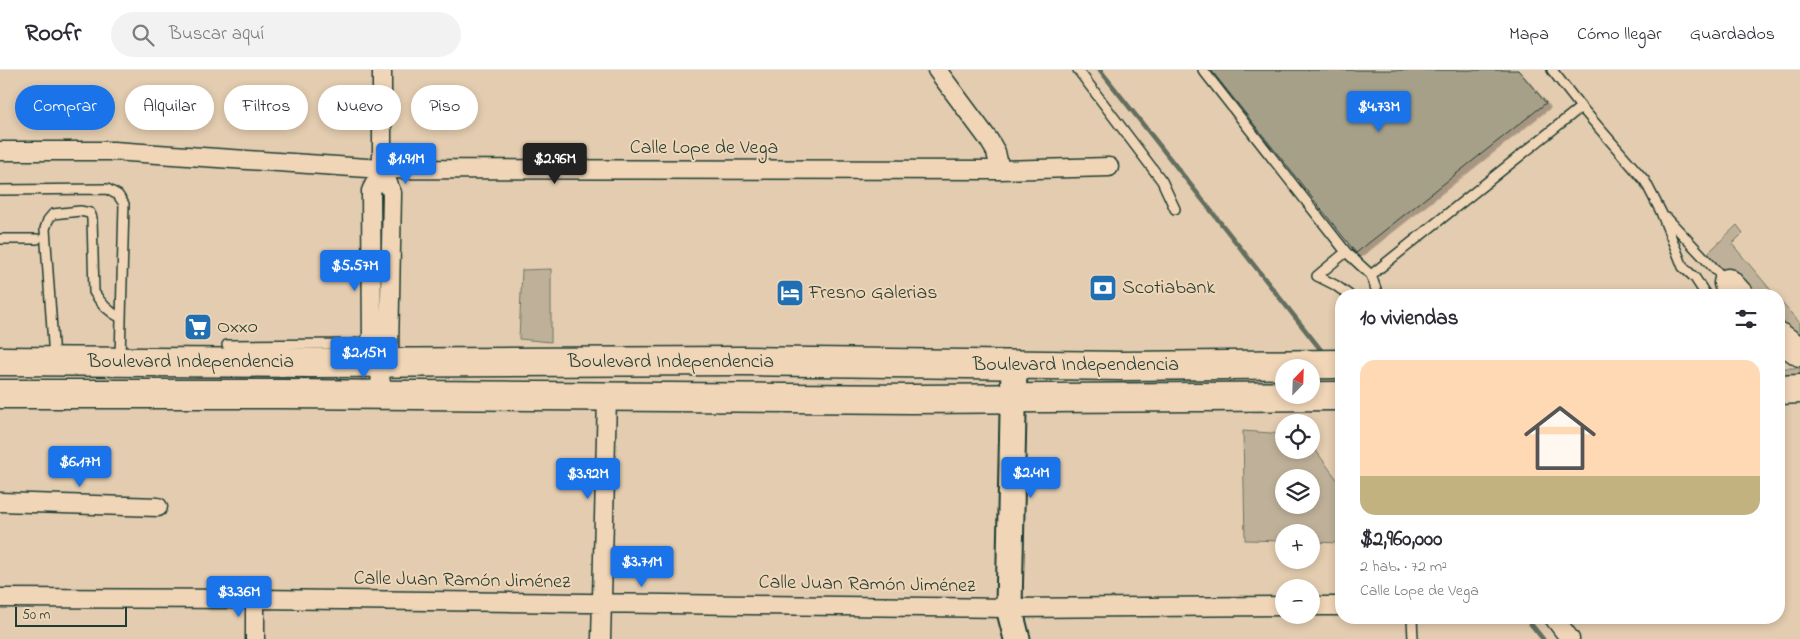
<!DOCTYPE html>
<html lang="es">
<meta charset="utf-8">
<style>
body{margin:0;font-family:"Indie Flower",sans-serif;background:#f2f2f3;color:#2b2b33;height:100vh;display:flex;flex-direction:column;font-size:19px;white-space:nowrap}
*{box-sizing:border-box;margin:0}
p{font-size:16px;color:#7c7c81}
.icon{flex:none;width:28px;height:28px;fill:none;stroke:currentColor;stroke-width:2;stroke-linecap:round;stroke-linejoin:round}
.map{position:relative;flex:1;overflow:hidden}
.sheet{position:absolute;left:1335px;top:219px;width:450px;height:335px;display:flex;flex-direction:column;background:#fff;border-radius:20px;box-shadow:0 2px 8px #0003}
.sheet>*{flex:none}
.hud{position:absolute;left:15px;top:15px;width:475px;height:45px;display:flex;gap:10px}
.needle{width:32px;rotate:23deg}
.controls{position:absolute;left:1275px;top:289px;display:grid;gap:10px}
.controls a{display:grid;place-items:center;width:45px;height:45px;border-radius:50%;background:#fff;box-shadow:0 2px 8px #0003;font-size:25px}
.scale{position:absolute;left:15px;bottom:12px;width:112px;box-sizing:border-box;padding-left:5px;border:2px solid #1f3d34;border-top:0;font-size:14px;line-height:18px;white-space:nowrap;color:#1f3d34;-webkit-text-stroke:4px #f0d5b7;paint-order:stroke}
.price{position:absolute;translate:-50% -42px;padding:0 11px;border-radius:5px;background:#1a73e8;color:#fff;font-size:16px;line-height:32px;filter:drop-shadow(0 1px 2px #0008)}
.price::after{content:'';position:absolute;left:50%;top:30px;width:15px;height:11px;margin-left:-8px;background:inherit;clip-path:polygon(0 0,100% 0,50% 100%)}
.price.selected{background:#222;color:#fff}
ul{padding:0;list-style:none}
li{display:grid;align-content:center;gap:10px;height:265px;padding:0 25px}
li+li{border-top:1px solid #e1e1e2}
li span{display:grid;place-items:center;height:155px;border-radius:15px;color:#555}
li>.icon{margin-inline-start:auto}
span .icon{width:90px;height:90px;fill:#fffc;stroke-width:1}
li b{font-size:21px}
h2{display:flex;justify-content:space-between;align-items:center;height:60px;padding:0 25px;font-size:21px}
.pill{padding:0 18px;border-radius:22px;background:#fff;box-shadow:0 2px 8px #0003;font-size:18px;line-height:45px}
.pill.selected{background:#1a73e8;color:#fff}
header{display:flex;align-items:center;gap:30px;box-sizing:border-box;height:70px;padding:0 25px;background:#fff;border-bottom:1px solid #e1e1e2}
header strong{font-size:24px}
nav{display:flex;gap:28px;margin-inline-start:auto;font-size:18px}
.search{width:350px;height:45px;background:#f2f2f3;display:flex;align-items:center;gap:12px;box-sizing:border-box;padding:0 18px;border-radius:28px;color:#7c7c81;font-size:19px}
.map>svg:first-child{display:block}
.green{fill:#bfb199;stroke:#6f7766;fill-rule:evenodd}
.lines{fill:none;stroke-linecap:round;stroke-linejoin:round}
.stream{stroke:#636e5f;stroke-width:4.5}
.building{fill:#a6a089;stroke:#1f3d34;filter:url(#shadow)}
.lane-casing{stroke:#1f3d34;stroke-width:12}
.street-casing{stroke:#1f3d34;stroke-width:21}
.secondary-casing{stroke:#1f3d34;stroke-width:29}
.primary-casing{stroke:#1f3d34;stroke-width:31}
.lane{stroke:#f0d5b7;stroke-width:9}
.street{stroke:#f0d5b7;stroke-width:18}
.secondary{stroke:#f0d5b7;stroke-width:25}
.primary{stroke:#f0d5b7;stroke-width:28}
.labels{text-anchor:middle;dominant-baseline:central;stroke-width:4;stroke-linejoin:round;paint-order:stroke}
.street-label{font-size:20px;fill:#1f3d34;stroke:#f0d5b7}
.poi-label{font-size:20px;fill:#1f3d34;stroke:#f0d5b7;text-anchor:start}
</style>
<header>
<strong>Roofr</strong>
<div class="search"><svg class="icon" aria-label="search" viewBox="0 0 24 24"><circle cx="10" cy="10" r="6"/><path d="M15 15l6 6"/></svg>Buscar aquí</div>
<nav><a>Mapa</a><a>Cómo llegar</a><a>Guardados</a></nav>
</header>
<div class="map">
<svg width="1800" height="569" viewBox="0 0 1800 569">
<defs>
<filter id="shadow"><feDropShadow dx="4.5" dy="4.5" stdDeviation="0" flood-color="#0004"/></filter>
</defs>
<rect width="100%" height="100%" fill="#e3ccaf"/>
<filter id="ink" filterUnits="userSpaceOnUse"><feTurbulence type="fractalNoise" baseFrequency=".02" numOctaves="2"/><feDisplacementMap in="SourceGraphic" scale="10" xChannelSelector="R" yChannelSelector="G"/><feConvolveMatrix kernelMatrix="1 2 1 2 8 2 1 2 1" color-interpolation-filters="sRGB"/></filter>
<g filter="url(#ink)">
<path class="green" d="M1737,155L1743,163L1732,174L1775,225H1744L1708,183Z
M551,199V272L519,269L522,200Z
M1779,230L1800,253V279L1779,265Z
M1779,298H1800V311H1779Z
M1243,361L1284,364V380H1311V374L1341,415V473L1311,472V462H1284V471L1245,470ZM1284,408H1311V435H1284Z"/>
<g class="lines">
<path class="stream" d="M1100,0L1321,280
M1526,548L1543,569"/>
</g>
<path class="building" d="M1211,0H1518L1546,33L1356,183Z"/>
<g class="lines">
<defs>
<path id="lane" d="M1078,0L1162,111L1175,139
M1203,0L1346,182L1371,205L1581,37L1552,0
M1581,37L1645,111L1661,142L1683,197L1695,208L1706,225
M0,120L107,119L118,125L124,134L120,288
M1667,148L1726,211
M0,169H37
M1346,182L1317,206L1335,215L1349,225
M1371,205L1378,225
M227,275L352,274L361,272L372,267
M54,288L45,159L48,150L53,144L80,141L90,143L92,148L94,222C101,234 109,242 121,248
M1412,548L1413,569"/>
<path id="street" d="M937,0L989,70L996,82L1000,100
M0,81H113L382,99L1000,100L1109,97
M380,293L389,281L392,123L382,99V0
M381,325L380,293L372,279L371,121L382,99
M0,432L158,437
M0,528L255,529L1009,538L1284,536
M1311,536H1341
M1554,548L1570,569
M255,569V529
M601,569L607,327"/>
<path id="secondary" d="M1014,295L1009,538L1017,569"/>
<path id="primary" d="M1728,213L1739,225
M1779,267L1800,282
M0,291L312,293L743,291L1122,296L1341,294
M1779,320L1800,319
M0,324H282L912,329L1341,326"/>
</defs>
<use href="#lane" class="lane-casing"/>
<use href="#street" class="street-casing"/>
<use href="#secondary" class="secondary-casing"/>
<use href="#primary" class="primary-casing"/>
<use href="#lane" class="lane"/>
<use href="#street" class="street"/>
<use href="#secondary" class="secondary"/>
<use href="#primary" class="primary"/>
</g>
</g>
<defs>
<symbol id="bank-square" viewBox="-11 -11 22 22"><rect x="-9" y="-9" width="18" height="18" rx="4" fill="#1f6fb2" stroke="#f0d5b7"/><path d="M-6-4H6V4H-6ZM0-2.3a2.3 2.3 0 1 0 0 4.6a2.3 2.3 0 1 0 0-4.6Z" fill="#fff"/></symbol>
<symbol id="hotel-square" viewBox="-11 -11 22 22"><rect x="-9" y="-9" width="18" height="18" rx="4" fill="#1f6fb2" stroke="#f0d5b7"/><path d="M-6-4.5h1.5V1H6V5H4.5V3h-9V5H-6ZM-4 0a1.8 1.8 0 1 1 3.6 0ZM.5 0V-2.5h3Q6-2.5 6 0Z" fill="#fff"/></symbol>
<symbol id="supermarket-square" viewBox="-11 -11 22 22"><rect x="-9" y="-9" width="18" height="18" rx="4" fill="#1f6fb2" stroke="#f0d5b7"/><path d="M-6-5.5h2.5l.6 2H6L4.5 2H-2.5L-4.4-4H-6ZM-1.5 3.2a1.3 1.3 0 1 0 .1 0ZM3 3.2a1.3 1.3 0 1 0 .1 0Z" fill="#fff"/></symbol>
</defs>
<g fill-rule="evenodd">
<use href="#bank-square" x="1087" y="202" width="32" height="32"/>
<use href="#hotel-square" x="774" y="207" width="32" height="32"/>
<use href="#supermarket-square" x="182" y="241" width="32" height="32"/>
</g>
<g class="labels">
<g class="street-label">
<text x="704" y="78">Calle Lope de Vega</text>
<text x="191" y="292">Boulevard Independencia</text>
<text x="671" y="292">Boulevard Independencia</text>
<text x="1076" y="295">Boulevard Independencia</text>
<text transform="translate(462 511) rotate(1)">Calle Juan Ramón Jiménez</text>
<text transform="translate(867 515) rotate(1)">Calle Juan Ramón Jiménez</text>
</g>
<g class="poi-label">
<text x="1122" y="218">Scotiabank</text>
<text x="809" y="223">Fresno Galerias</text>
<text x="217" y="257">Oxxo</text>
</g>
</g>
</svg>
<div class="controls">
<a><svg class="needle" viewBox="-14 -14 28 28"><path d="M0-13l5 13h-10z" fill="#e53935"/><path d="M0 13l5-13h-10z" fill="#7c7c81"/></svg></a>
<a><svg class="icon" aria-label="locate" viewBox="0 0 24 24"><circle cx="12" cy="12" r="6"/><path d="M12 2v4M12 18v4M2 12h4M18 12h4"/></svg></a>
<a><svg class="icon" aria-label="layers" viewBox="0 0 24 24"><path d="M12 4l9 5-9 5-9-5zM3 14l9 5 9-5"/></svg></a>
<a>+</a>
<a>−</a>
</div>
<div class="scale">50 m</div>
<b class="price" style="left:1379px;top:63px">$4.73M</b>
<b class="price" style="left:406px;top:115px">$1.91M</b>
<b class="price selected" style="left:555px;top:115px">$2.96M</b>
<b class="price" style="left:355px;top:222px">$5.57M</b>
<b class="price" style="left:364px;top:309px">$2.15M</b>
<b class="price" style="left:80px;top:418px">$6.17M</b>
<b class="price" style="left:1031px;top:429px">$2.4M</b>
<b class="price" style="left:588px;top:430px">$3.92M</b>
<b class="price" style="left:642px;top:518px">$3.71M</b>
<b class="price" style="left:239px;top:548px">$3.36M</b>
<div class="hud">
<a class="pill selected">Comprar</a>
<a class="pill">Alquilar</a>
<a class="pill">Filtros</a>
<a class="pill">Nuevo</a>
<a class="pill">Piso</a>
</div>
<section class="sheet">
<h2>10 viviendas<svg class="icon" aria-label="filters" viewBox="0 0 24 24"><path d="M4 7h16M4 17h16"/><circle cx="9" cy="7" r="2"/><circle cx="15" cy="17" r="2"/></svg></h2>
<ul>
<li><span style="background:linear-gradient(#ffd9b3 75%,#c2b280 0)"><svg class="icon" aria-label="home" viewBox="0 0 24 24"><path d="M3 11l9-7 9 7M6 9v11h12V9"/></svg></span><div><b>$2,960,000</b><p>2 hab. · 72 m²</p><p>Calle Lope de Vega</p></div></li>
</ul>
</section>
</div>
